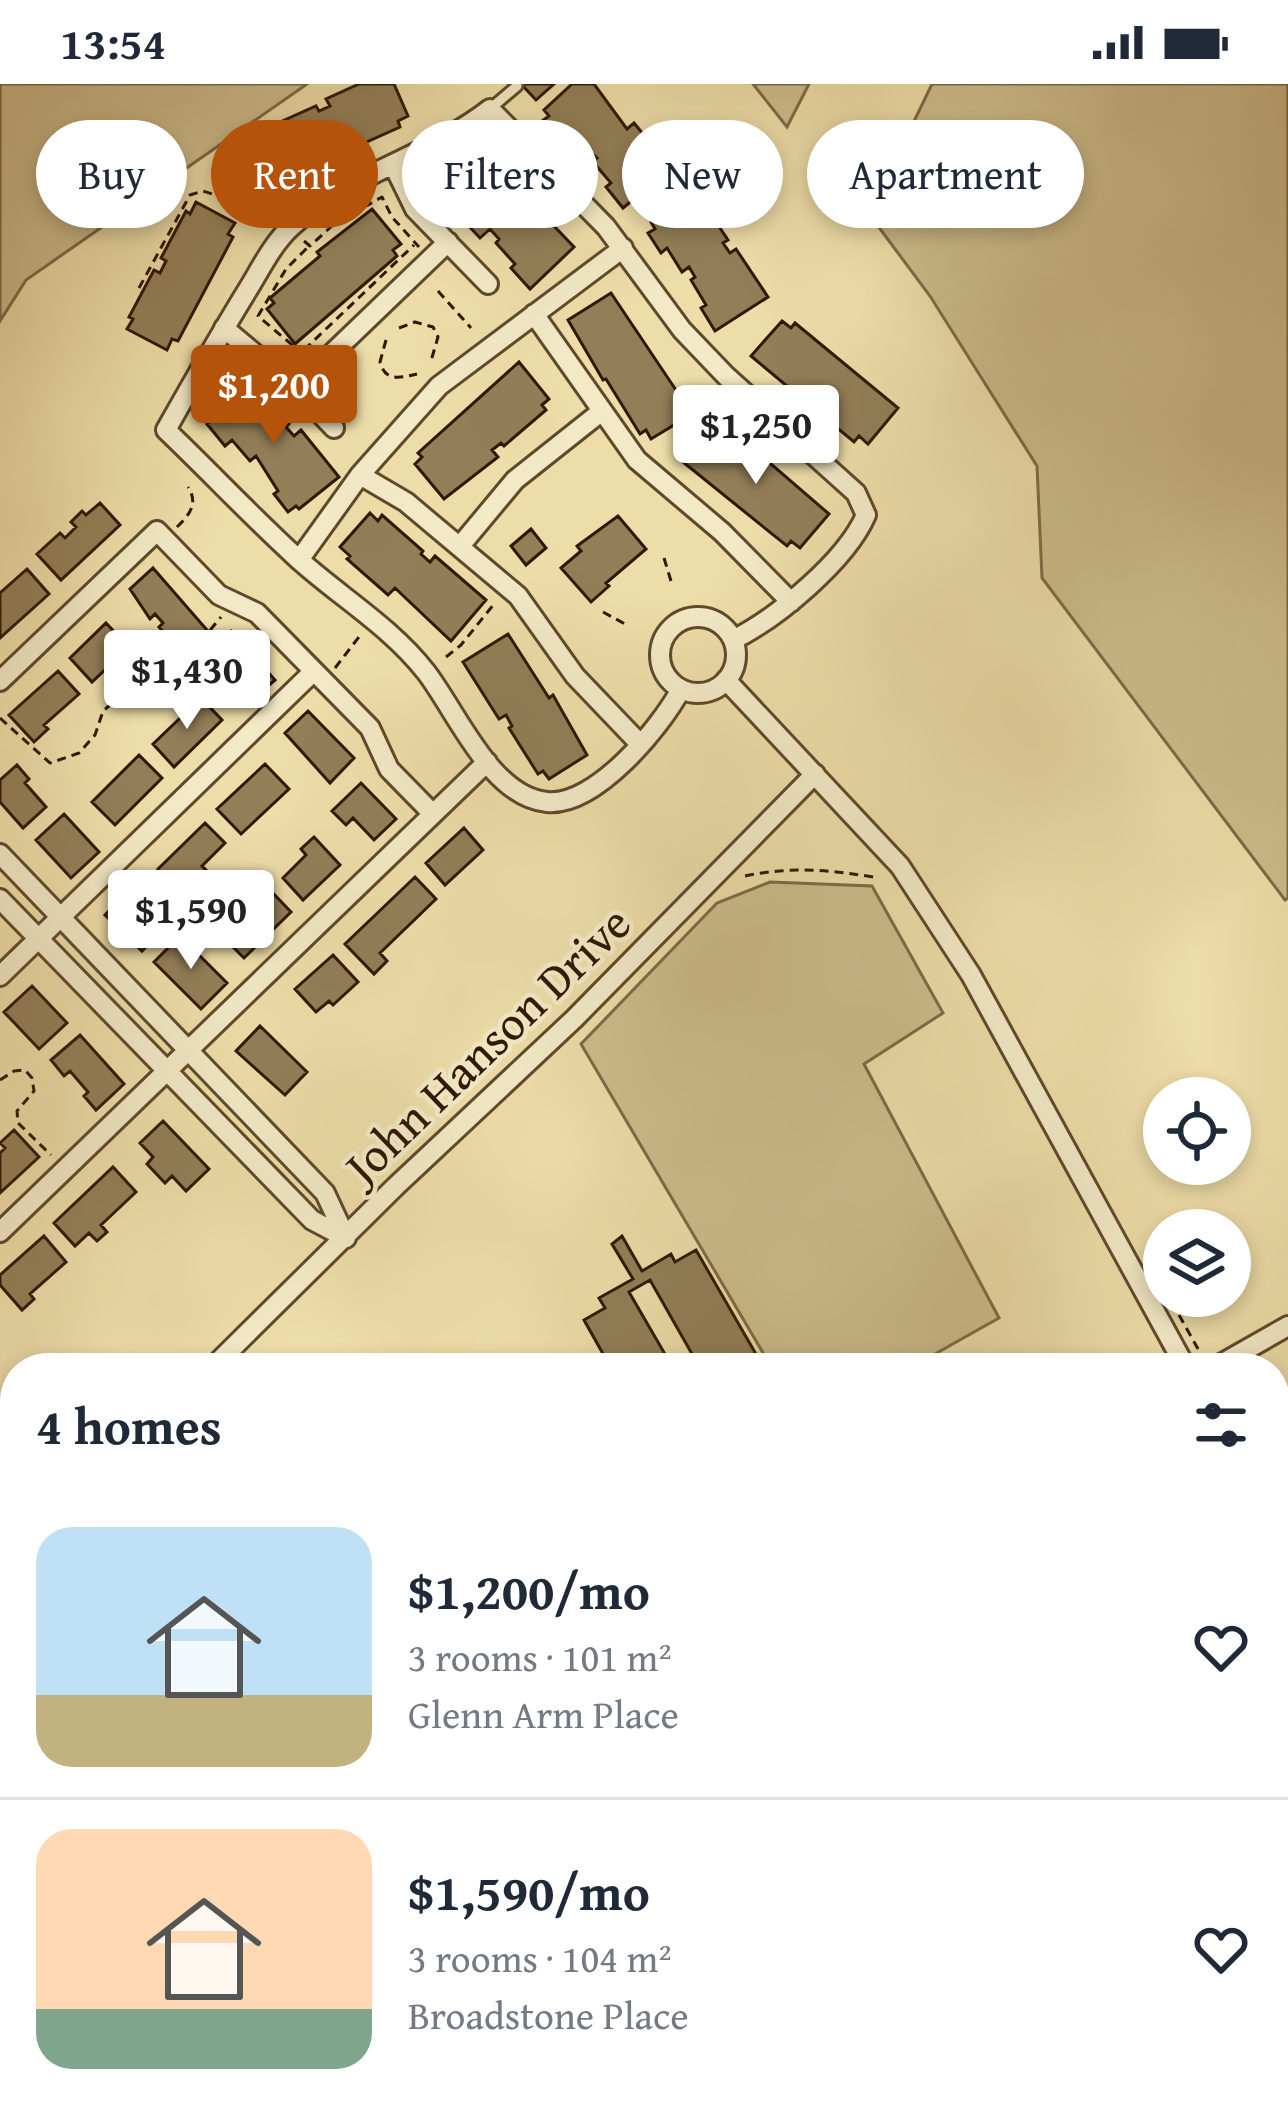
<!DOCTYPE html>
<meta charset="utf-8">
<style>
body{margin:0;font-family:"Gentium Book Plus",serif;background:#f6f6f7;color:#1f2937;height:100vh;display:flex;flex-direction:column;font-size:45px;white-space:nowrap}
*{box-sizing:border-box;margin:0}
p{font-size:39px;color:#747a83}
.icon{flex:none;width:66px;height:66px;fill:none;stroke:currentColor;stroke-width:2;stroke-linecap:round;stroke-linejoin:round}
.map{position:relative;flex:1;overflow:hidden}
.side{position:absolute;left:0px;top:1269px;width:1290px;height:771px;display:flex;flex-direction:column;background:#fff;border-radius:48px 48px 0 0;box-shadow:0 6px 18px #0003}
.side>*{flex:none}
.top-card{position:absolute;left:36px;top:36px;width:1218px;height:108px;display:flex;gap:24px}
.fabs{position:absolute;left:1143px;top:993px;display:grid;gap:24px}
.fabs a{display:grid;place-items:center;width:108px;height:108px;border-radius:50%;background:#fff;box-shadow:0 6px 18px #0003;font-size:60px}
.price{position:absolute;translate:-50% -102px;padding:0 27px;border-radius:12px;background:#fff;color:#222;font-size:39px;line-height:78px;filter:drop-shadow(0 3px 6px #0008)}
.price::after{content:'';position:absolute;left:50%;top:72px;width:36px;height:27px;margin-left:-18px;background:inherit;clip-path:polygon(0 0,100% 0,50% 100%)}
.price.active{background:#b45309;color:#fff}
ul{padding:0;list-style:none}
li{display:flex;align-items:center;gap:36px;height:300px;padding:0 36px}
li+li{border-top:3px solid #e0e1e3}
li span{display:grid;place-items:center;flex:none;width:336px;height:240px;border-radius:36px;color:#555}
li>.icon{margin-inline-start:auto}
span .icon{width:144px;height:144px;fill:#fffc;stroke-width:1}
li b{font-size:51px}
h2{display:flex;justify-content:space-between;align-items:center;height:144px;padding:0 36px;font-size:51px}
.chip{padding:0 42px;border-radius:54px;background:#fff;box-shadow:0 6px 18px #0003;font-size:42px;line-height:108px}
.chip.active{background:#b45309;color:#fff}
.status{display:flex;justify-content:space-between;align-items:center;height:84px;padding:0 60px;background:#fff;direction:ltr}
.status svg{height:33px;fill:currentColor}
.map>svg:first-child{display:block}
.green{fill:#cdbc8b;stroke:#7e6a46;stroke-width:3}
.building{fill:#927e57;stroke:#301800;stroke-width:3}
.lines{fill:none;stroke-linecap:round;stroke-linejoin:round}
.lane-casing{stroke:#5f492a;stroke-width:15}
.street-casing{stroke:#5f492a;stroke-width:24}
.path{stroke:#301800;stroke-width:3;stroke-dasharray:9 6;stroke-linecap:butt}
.lane{stroke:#f3e9c6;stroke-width:9}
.street{stroke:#f3e9c6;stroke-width:18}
.labels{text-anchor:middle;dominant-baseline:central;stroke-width:9;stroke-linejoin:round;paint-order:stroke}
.street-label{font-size:48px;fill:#301800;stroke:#f3e9c6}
</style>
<div class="status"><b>13:54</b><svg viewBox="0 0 49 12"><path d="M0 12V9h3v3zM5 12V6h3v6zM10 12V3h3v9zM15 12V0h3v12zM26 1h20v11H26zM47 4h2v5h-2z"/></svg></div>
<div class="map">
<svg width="1288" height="2039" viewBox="0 0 1288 2039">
<rect width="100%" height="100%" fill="#eddda8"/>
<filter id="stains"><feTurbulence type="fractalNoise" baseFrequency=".00167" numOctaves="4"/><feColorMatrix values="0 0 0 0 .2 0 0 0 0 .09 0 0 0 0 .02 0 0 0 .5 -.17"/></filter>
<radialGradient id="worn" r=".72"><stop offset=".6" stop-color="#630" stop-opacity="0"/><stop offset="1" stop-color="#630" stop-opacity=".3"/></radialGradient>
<path class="green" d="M0,0H307L26,196L0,237Z
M753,0H809L787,43Z
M932,0H1288V814L1285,816L1042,494L1037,382L930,212L869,130Z
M770,798L872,802L943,929L864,980L999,1234L910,1284H772L581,960L717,819Z
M0,1597L15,1611V1944L0,1908Z
M1288,1625V2039H950L944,2025H1275V1632Z
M49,2025H552L532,2039H55Z"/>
<path class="building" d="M359,0H394L408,32L398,37L400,43L351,65L348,60L337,65L340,72L291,94L289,90L277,95L259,55L270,50L267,44L316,22L319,27L330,22L326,15Z
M521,0H554L536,16Z
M572,0H594L627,45L634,39L671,84L623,124L606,103L611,99L593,78L597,74L589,66L583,71L566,50L559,57L542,37L549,32L544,26Z
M486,71L574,163L530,205L511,184L515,180L496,159L499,155L490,145L480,154L447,119L451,115L446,109Z
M696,108L728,156L723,159L730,169L736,165L768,213L715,247L701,224L706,221L691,196L695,193L689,183L682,188L667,164L661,169L648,149L655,145L651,138Z
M196,118L235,139L228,150L233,153L178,257L172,255L167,266L127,245L133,235L129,233L154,186L160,189L166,177L161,174L186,127L190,130Z
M372,125L401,160L393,166L397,172L295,260L267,225L274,219L270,214L320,172L317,168Z
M611,209L692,330L651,355L646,346L640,350L606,295L603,296L568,236Z
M782,237L791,244L795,239L898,324L868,360L859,352L854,358L751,272Z
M519,278L549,315L542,321L546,326L504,362L501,359L492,366L498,373L444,415L415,380L422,373L418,369Z
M253,296L289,340L286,343L294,352L301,346L339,393L299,425L296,422L288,428L274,410L278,407L256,372L250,377L232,356L225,362L207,340Z
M713,342L722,349L728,343L829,430L800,464L791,457L787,462L683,378Z
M100,419L120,441L61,496L37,470L60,449L65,454L76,443L71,438L82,427L86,431Z
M370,429L378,437L382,431L423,467L421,470L430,478L435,472L486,516L451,557L395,504L388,511L347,475L350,472L340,463Z
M618,432L646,465L606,499L609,502L591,518L561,484L581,467L577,462Z
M531,445L546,464L526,481L511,462Z
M153,484L207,546L181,568L159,543L163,539L155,530L150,535L130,505Z
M27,485L49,510L0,554V509Z
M106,539L129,563L92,598L70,574Z
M231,547L275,596L252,616L208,567Z
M508,550L549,614L553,611L587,671L549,695L543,687L538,690L509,644L512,642L506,631L499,635L463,578Z
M58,587L79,610L44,641L48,645L34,658L9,631Z
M201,614L222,636L174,683L153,660Z
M308,627L354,674L330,699L285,649Z
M139,671L162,694L115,741L92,718Z
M265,680L289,705L241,750L217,725Z
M17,681L29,695L25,699L46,723L23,744L0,718V696Z
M361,699L396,735L374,756L353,734L346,741L332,727Z
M64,730L99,768L71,794L36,756Z
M205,739L225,759L202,782L207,787L182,811L158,785Z
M464,744L483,766L445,801L426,779Z
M314,753L340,781L303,816L283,794L306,771L301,765Z
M415,793L436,815L380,869L387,877L374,890L345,860Z
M132,803L156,826L152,830L165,843L142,867L105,831Z
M270,806L291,828L244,874L222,852Z
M180,852L227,899L201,925L154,878Z
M333,871L358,898L333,921L329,917L316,928L295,905Z
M32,902L67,939L39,965L4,928Z
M260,942L307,988L285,1011L236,967Z
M80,951L124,1000L96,1026L84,1012L88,1008L70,987L64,992L51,976Z
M163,1037L209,1085L186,1107L172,1092L165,1099L147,1080L153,1073L140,1059Z
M14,1046L39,1073L0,1109V1069L5,1064L0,1059Z
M113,1083L136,1108L101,1141L107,1148L97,1157L89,1149L75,1162L54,1139Z
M44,1152L66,1178L30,1210L34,1215L22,1226L0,1201V1191Z
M622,1152L642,1187L671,1170L675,1178L696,1166L764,1284H700L650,1196L629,1208L673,1284H611L584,1236L605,1224L599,1214L633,1195L612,1160Z"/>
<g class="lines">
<defs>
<path id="lane" d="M490,25L517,2
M0,1484L15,1472"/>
<path id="street" d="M394,82L415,125L488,200
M534,230L637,376L722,448L791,518
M224,244L296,304L334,344
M296,304L448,158
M360,391L406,418L518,512L575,592L640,660
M460,462L515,396L602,327
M299,476L360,391L439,302L623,164
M660 571a38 38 0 1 1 76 0a38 38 0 1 1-76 0Z
M726,596L900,782L971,891L1186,1284
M0,597L157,447L219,511L257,529L370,644L389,685L432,729
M681,605C661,643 595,723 547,718C491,713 457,628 426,588C390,542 340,513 297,474C252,433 210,388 166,346C193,298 221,249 250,202C262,182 274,158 292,142C348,90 430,72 490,25L606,143L682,246L726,292L856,409L866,431C846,477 777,534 733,556
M0,770L325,1109L346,1154L312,1136L0,815
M0,892L314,587
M0,1148L487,678
M212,1284L396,1102L574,935L815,690
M1214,1284L1288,1242
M1275,1453L1288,1477"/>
</defs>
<use href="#lane" class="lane-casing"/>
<use href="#street" class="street-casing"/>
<path class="path" d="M304,157L310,162L334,140L382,113L392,133L419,163
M139,204L190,111L203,107L228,115
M438,207L471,244
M399,244L415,238L433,243L438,253L431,277
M386,256L380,278C385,298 400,294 417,290
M304,266L414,161
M304,271L258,232L286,185L308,163
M327,295L336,304
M177,443C189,431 199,420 188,403
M664,474L671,497
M603,528L625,540
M446,573L461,561L494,520
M335,584L362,549
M0,634L50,679L79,669L95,651L103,627L143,593L181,581L221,533
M745,792C792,782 833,786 879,794
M0,996L14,987L25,986L32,994L34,1007L17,1027L18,1039L51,1071
M1179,1231L1202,1272
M1275,1406L1288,1430"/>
<use href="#lane" class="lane"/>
<use href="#street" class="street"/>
</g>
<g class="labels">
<g class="street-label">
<text transform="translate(487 960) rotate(-44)">John Hanson Drive</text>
</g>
</g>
<rect width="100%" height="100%" filter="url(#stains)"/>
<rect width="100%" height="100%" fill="url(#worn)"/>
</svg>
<div class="fabs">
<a><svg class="icon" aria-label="locate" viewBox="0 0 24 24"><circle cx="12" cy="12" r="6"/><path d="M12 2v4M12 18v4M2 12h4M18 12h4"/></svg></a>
<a><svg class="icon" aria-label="layers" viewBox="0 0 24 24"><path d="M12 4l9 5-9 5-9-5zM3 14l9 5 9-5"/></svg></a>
</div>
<b class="price active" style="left:274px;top:363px">$1,200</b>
<b class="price" style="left:756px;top:403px">$1,250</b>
<b class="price" style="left:187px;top:648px">$1,430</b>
<b class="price" style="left:191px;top:888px">$1,590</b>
<div class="top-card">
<a class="chip">Buy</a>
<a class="chip active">Rent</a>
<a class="chip">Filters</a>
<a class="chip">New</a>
<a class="chip">Apartment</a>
</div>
<section class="side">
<h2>4 homes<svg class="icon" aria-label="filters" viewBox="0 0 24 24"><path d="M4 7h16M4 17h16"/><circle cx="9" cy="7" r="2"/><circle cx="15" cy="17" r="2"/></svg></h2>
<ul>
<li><span style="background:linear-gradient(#bfe0f5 70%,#c2b280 0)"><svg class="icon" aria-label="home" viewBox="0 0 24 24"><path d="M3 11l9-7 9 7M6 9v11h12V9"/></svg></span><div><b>$1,200/mo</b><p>3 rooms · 101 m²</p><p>Glenn Arm Place</p></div><svg class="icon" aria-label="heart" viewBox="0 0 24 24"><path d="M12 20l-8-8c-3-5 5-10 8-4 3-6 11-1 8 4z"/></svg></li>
<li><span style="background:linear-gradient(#ffd9b3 75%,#7fa58c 0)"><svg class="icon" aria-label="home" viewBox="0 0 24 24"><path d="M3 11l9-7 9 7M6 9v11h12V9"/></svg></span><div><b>$1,590/mo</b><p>3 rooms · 104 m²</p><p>Broadstone Place</p></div><svg class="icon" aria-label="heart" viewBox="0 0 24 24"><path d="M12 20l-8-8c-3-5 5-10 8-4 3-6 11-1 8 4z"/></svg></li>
</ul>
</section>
</div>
